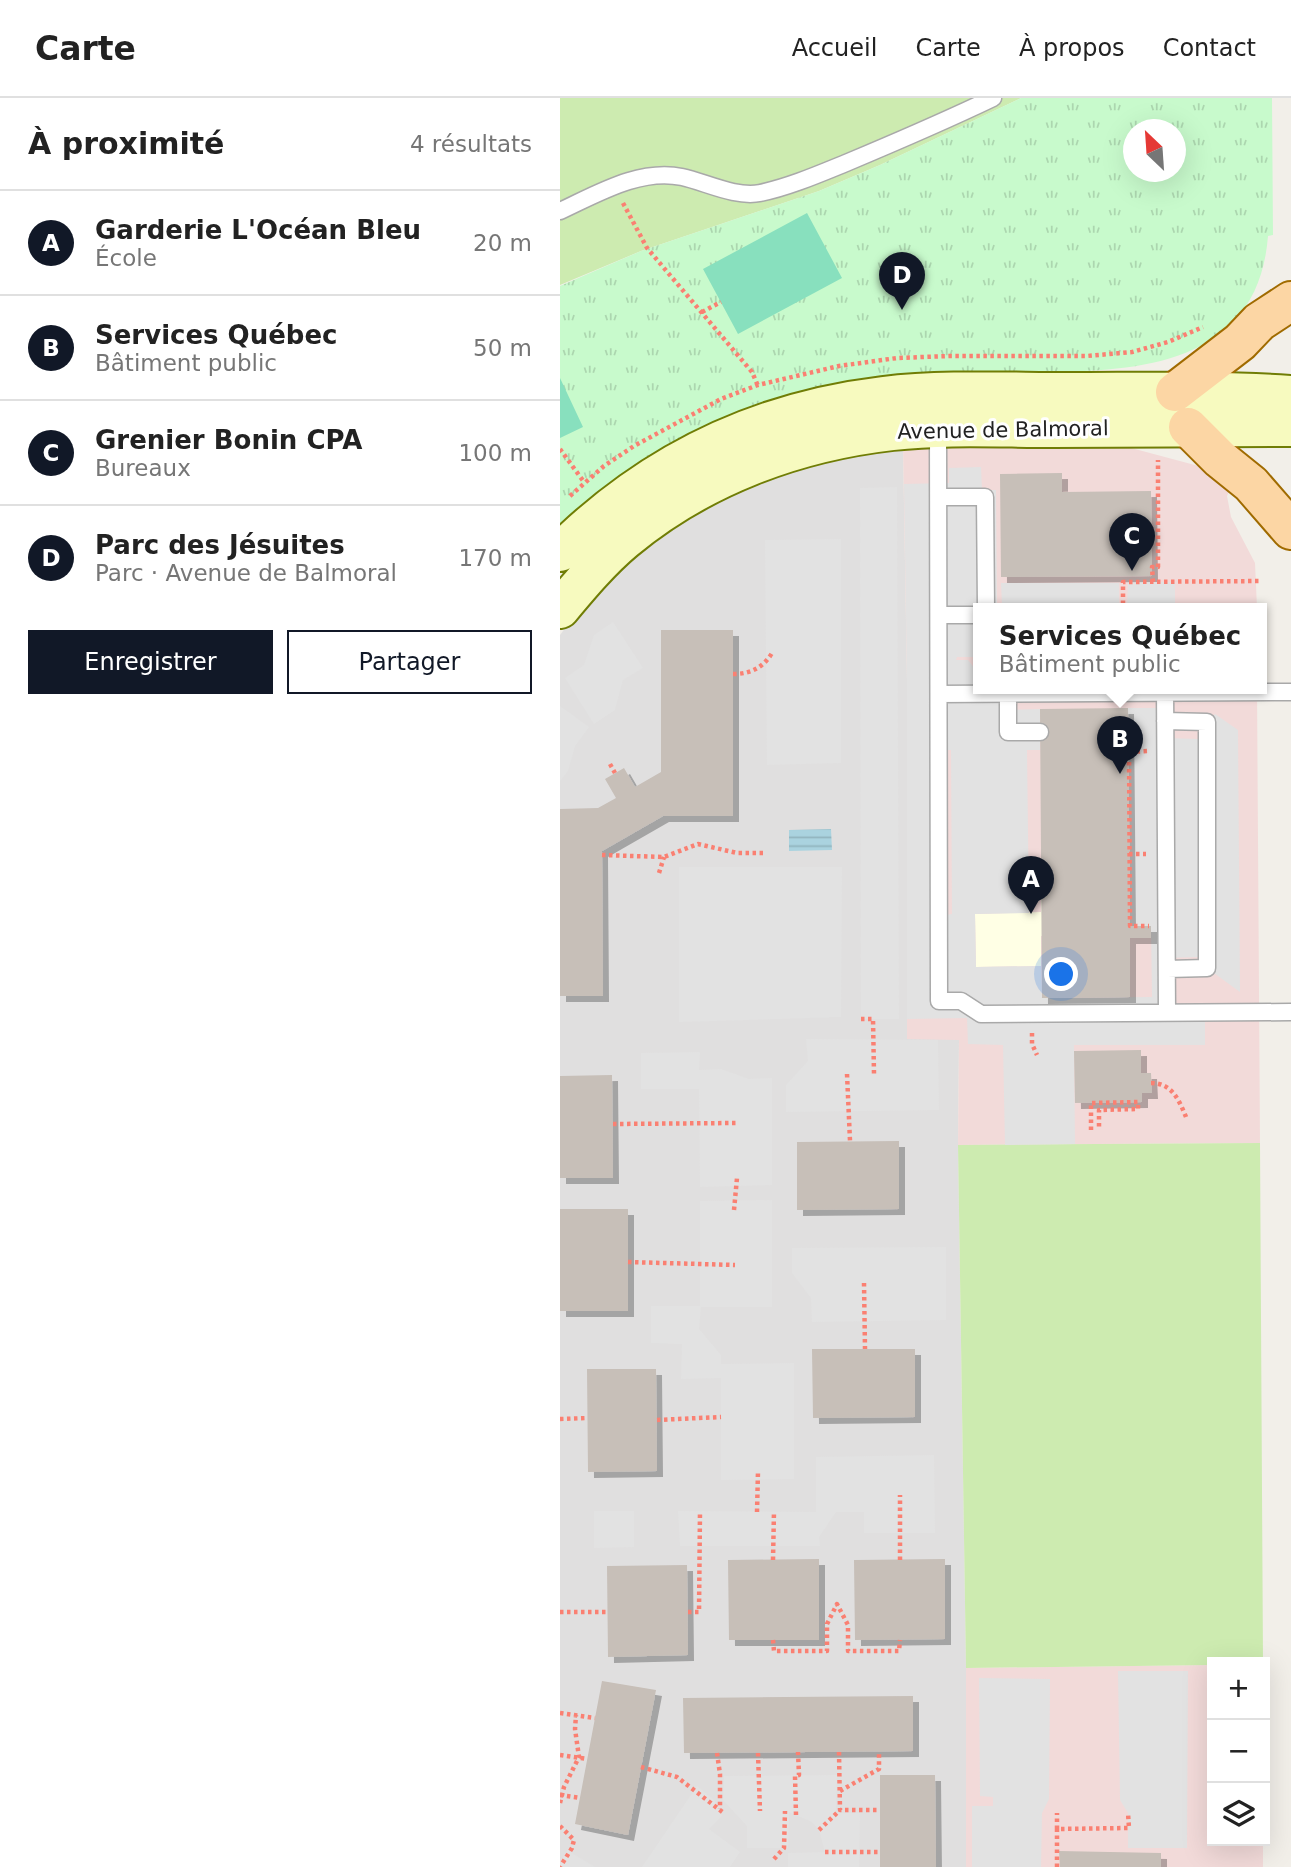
<!DOCTYPE html>
<html lang="fr">
<head>
<meta charset="utf-8">
<style>
  :root { --surface:#fff; --page:#f2f2f2; --text:#222; --muted:#767676; --line:#e0e0e0; --accent:#111827 }
  body { margin:0; font-family:"DejaVu Sans",sans-serif; background:var(--page); color:var(--text) }
  .controls { position:absolute; right:21px; bottom:21px; display:grid; overflow:hidden; border-radius:0px; box-shadow:0 7px 28px #0002 }
  .controls button { width:63px; height:63px; display:grid; place-items:center; padding:0; border:0; border-bottom:2px solid var(--line); background:var(--surface); color:var(--text); font:35px sans-serif }
  .compass { position:absolute; left:563px; top:21px; width:63px; height:63px; border-radius:50%; background:var(--surface); box-shadow:0 7px 28px #0002; rotate:335deg }
  .you { position:absolute; left:502px; top:877px; width:24px; height:24px; margin:-18px; border:5px solid #fff; border-radius:50%; background:#1a73e8; box-shadow:0 0 0 10px #1a73e833 }
  .badge { display:grid; place-items:center; width:46px; height:46px; border-radius:50%; background:var(--accent); color:#fff; font-size:23px; font-weight:700 }
  .pin { position:absolute; translate:-50% -58px; filter:drop-shadow(0 2px 4px #0008) }
  .pin::after { content:''; position:absolute; top:37px; width:24px; height:21px; background:inherit; clip-path:polygon(0 0,100% 0,50% 100%) }
  .popup { position:absolute; left:413px; top:505px; width:294px; height:91px; box-sizing:border-box; display:grid; place-content:center; border-radius:0px; background:var(--surface); filter:drop-shadow(0 2px 5px #0005); font-size:23px; white-space:nowrap; color:var(--muted) }
  .popup b { font-size:26px; color:var(--text) }
  .popup::after { content:''; position:absolute; left:50%; top:100%; margin-left:-14px; border:14px solid transparent; border-top-color:var(--surface) }
  .list { margin:0; padding:0; list-style:none }
  h2 { display:flex; justify-content:space-between; align-items:center; height:91px; margin:0; padding:0 28px; font-size:30px }
  h2 small { font-size:23px; font-weight:400; color:var(--muted) }
  .list li { display:grid; grid-template-columns:46px 1fr auto; gap:21px; align-items:center; box-sizing:border-box; height:105px; padding:0 28px; border-top:2px solid var(--line) }
  .list b { display:block; font-size:26px; white-space:nowrap }
  .list p { margin:0; font-size:23px; white-space:nowrap; color:var(--muted) }
  .list em { font-size:23px; font-style:normal; color:var(--muted) }
  .actions { display:flex; gap:14px; padding:21px 28px }
  .actions a { flex:1; padding:16px 0; border:2px solid var(--accent); border-radius:0px; text-align:center; font-size:24px; color:var(--accent) }
  .actions .main { background:var(--accent); color:#fff }
  .icon { flex:none; width:38px; height:38px; fill:none; stroke:currentColor; stroke-width:2; stroke-linecap:round; stroke-linejoin:round }
  .map { position:relative; flex:none; width:731px; height:1769px; overflow:hidden }
  header { display:flex; align-items:center; gap:42px; box-sizing:border-box; height:98px; padding:0 35px; background:var(--surface); border-bottom:2px solid var(--line) }
  header strong { font-size:33px }
  nav { display:flex; gap:38px; margin-inline-start:auto; font-size:24px }
  main { display:flex }
  aside { flex:1; background:var(--surface) }
  .map>svg:first-child { display:block }
</style>
</head>
<body>
<header>
<strong>Carte</strong>
<nav><a>Accueil</a><a>Carte</a><a>À propos</a><a>Contact</a></nav>
</header>
<main>
<aside>
<h2>À proximité<small>4 résultats</small></h2>
<ul class="list">
<li><span class="badge">A</span><div><b>Garderie L'Océan Bleu</b><p>École</p></div><em>20 m</em></li>
<li><span class="badge">B</span><div><b>Services Québec</b><p>Bâtiment public</p></div><em>50 m</em></li>
<li><span class="badge">C</span><div><b>Grenier Bonin CPA</b><p>Bureaux</p></div><em>100 m</em></li>
<li><span class="badge">D</span><div><b>Parc des Jésuites</b><p>Parc · Avenue de Balmoral</p></div><em>170 m</em></li>
</ul>
<div class="actions"><a class="main">Enregistrer</a><a>Partager</a></div>
</aside>
<div class="map">
<svg width="731" height="1769" viewBox="0 0 731 1769">
  <defs>
    <pattern id="park-tufts" width="24" height="20" patternUnits="userSpaceOnUse" patternTransform="scale(1.75)"><rect width="24" height="20" fill="#c8facc"/><path d="M3 7l-1-3M5 7V3M7 7l1-3M15 17l-1-3M17 17v-4M19 17l1-3" fill="none" stroke="#acd6af"/></pattern>
    <pattern id="water-rules" width="6" height="5" patternUnits="userSpaceOnUse" patternTransform="scale(1.75)"><rect width="6" height="5" fill="#aad3df"/><path d="M0 2.5h6" fill="none" stroke="#92b5bf"/></pattern>
    <filter id="shadow"><feDropShadow dx="6" dy="6" stdDeviation="0" flood-color="#0004"/></filter>
  </defs>
  <rect width="100%" height="100%" fill="#f2efe9"/>
  <path fill="#e0dfdf" d="M343 347 347 581 399 942 398 1047 406 1570V1769H0V537L24 505 65 463 158 400 244 366Z"/>
  <path fill="#f2dad9" d="M343 347H560L646 370 672 387 667 398 671 419 695 465 697 510H418V590H697L700 1045 398 1047 399 942 347 941V581Z
    M652 1567V1743H703V1769H406V1570Z"/>
  <path fill="#ffffe5" d="M569 763 505 837 481 838V868L416 869 415 816 481 814V766Z"/>
  <path fill="#cdebb0" d="M0 0H461L320 67 259 93 81 153 0 187Z
    M700 1045 703 1564H652V1567L406 1570 398 1047Z"/>
  <path fill="url(#park-tufts)" fill-rule="evenodd" d="M461 0H712L713 137 708 138C697 280 554 274 447 274 391 275 334 273 278 285 174 307 77 354 0 428V188L81 153 259 93 320 67ZM573 32H615V74H573Z"/>
  <path fill="#88e0be" d="M247 115 282 180 178 236 143 171Z
    M0 280 23 329 0 340Z"/>
  <path fill="#e2e2e2" fill-rule="evenodd" d="M421 369 422 392H436L437 508 442 507 441 485H559V505L567 506 568 484H615V510H418V559H397L396 562H408L418 575V590H431L448 612 480 611V652H467L469 815 415 816 416 869 481 868 482 900 592 899 591 828H570L568 610H605V640L638 641 639 859 607 860V914H645V947H514L515 1046 445 1047 443 947 408 946 407 920 347 921V581L344 386 389 385V370ZM379 652H391L392 816 380 818Z
    M337 389 339 921H301L300 390Z
    M281 441V665L207 667 205 442Z
    M53 524 83 570 63 582 55 612 34 626 5 580 24 567 34 537Z
    M0 608 29 629 15 648 8 673 0 683Z
    M655 616 678 632 680 894 647 870V624Z
    M119 769H282L281 919 119 924Z
    M246 941 378 942 379 1012 226 1014V987L248 963Z
    M140 954 139 972 161 971 189 981 212 980V1087L140 1089 139 991H81V955Z
    M212 1102V1209H141L139 1231 161 1257V1266L234 1265V1381L161 1382V1280L121 1281 122 1246 91 1245V1208H140V1103Z
    M386 1149V1222L252 1224 251 1200 232 1175V1150Z
    M374 1357 375 1435H304V1414H276L259 1439 260 1448H120L118 1413 256 1414V1359Z
    M34 1413H74V1449L34 1450Z
    M558 1573H628L627 1750H568V1715L560 1702Z
    M419 1580 490 1581 489 1701 482 1715 481 1769H412V1708H433V1699L420 1698Z
    M277 1677 276 1715H300L299 1769H228V1755L265 1754 259 1732 252 1724 229 1714 228 1750H187V1728L163 1702 164 1678Z
    M137 1688 154 1702 162 1718 149 1731 180 1754 170 1769H82Z
    M8 1751 10 1754 35 1769H0V1764Z"/>
  <path fill="url(#water-rules)" d="M271 731 272 752 229 753V732Z"/>
  <path fill="#c7bfb8" filter="url(#shadow)" d="M502 375V394L591 393 592 478 441 479 440 376Z
    M101 532H173V718H103L42 753 43 898H0V711L38 710 56 700 45 681 64 670 75 689 101 674Z
    M568 610 570 828H591V840H570V899L482 900 480 611Z
    M581 952V975H591L592 995H582V1004L515 1005 514 953Z
    M52 977 53 1080H0V978Z
    M339 1043V1111L237 1112V1044Z
    M0 1111H68V1213H0Z
    M252 1251H355V1319L253 1320Z
    M27 1271H96L97 1373 28 1374Z
    M259 1461V1542H169L168 1462Z
    M385 1461V1541L295 1542 294 1462Z
    M127 1467 128 1557 48 1559 47 1468Z
    M42 1583 96 1592 68 1737 15 1726Z
    M353 1598V1653L124 1655 123 1600Z
    M320 1677H375L376 1769H320Z
    M499 1753 601 1755V1769H500Z"/>
  <g fill="none" stroke-linecap="round" stroke-linejoin="round">
    <defs>
      <path id="lane" d="M0 113C37 96 80 70 122 79 145 84 176 100 200 95 229 89 259 76 286 65 336 44 385 23 433 0
        M378 327 379 903H401L421 916 731 914
        M379 399H425L426 510
        M379 517H418
        M605 590 607 914
        M448 595V634H480
        M379 596 731 594
        M605 623 647 624V870L607 871"/>
      <path id="secondary" d="M0 454C90 365 197 313 323 298 384 291 447 294 508 294 582 294 657 292 731 297
        M0 511C20 487 41 462 65 442 141 379 235 344 332 333 385 327 439 330 492 330 572 330 651 329 731 329"/>
      <path id="primary" d="M615 294 680 244 699 224 731 203
        M628 329 660 361 691 386 731 432"/>
    </defs>
    <use href="#lane" stroke="#a9a9a9" stroke-width="19"/>
    <use href="#secondary" stroke="#707d05" stroke-width="42"/>
    <use href="#primary" stroke="#a06b00" stroke-width="42"/>
    <path stroke="#fa8072" stroke-width="4.5" stroke-dasharray="3.5 3.5" stroke-linecap="butt" d="M63 105 87 150 192 274 198 288
      M142 214 161 204
      M0 351 24 384
      M10 398 44 368 74 348 161 301 198 287 279 268 337 260 390 258H527L572 254 608 244 643 229
      M593 484 592 469H598V362
      M563 506V484L702 483
      M173 576C190 576 203 570 212 555
      M587 653 569 654 570 828H589
      M50 666 55 675
      M569 756H586
      M42 757 104 759 138 746 177 755H203
      M99 775 104 759
      M301 921H313L314 976
      M472 935V946L477 957
      M287 976 290 1043
      M591 985C612 985 619 1002 626 1019
      M53 1026 176 1025
      M531 1032V1005L578 1004V1011L539 1012V1032
      M174 1112 177 1080
      M68 1164 175 1167
      M304 1185 305 1251
      M0 1321 28 1320
      M97 1322 161 1319
      M197 1414 198 1373
      M213 1462 214 1413
      M340 1462V1397
      M0 1514H47
      M128 1514H139L140 1413
      M213 1542 214 1553H267V1526L277 1506 288 1527V1553H339L340 1542
      M0 1615 35 1620
      M279 1654 280 1712H320
      M157 1655 160 1676V1711
      M198 1655 200 1713
      M0 1657 27 1661
      M81 1669 117 1679 165 1716
      M280 1693 319 1671V1654
      M0 1697 20 1700
      M0 1705 4 1689 19 1659 15 1631 16 1617
      M236 1717 235 1678 239 1677 238 1654
      M0 1728 14 1742 12 1750 0 1769
      M497 1731V1715
      M259 1732 280 1712
      M265 1754H320
      M214 1761 224 1750 225 1713
      M497 1769V1731L569 1730 568 1715"/>
    <use href="#lane" stroke="#fff" stroke-width="16"/>
    <use href="#secondary" stroke="#f7fabf" stroke-width="38"/>
    <use href="#primary" stroke="#fcd6a4" stroke-width="38"/>
  </g>
  <g text-anchor="middle" stroke-width="6" stroke-linejoin="round" paint-order="stroke">
    <g font-size="21" fill="#222" stroke="#fff">
      <text transform="translate(443 332) rotate(-1)" y="7">Avenue de Balmoral</text>
    </g>
  </g>
</svg>
<div class="controls">
<button>+</button>
<button>−</button>
<button><svg class="icon" aria-label="layers" viewBox="0 0 24 24"><path d="M12 4l9 5-9 5-9-5zM3 14l9 5 9-5"/></svg></button>
</div>
<svg class="compass" viewBox="-18 -18 36 36"><path d="M0-13l5 13h-10z" fill="#e53935"/><path d="M0 13l5-13h-10z" fill="#767676"/></svg>
<div class="you"></div>
<div class="pin badge" style="left:471px;top:816px">A</div>
<div class="pin badge" style="left:560px;top:676px">B</div>
<div class="popup"><b>Services Québec</b>Bâtiment public</div>
<div class="pin badge" style="left:572px;top:473px">C</div>
<div class="pin badge" style="left:342px;top:212px">D</div>
</div>
</main>
</body>
</html>
